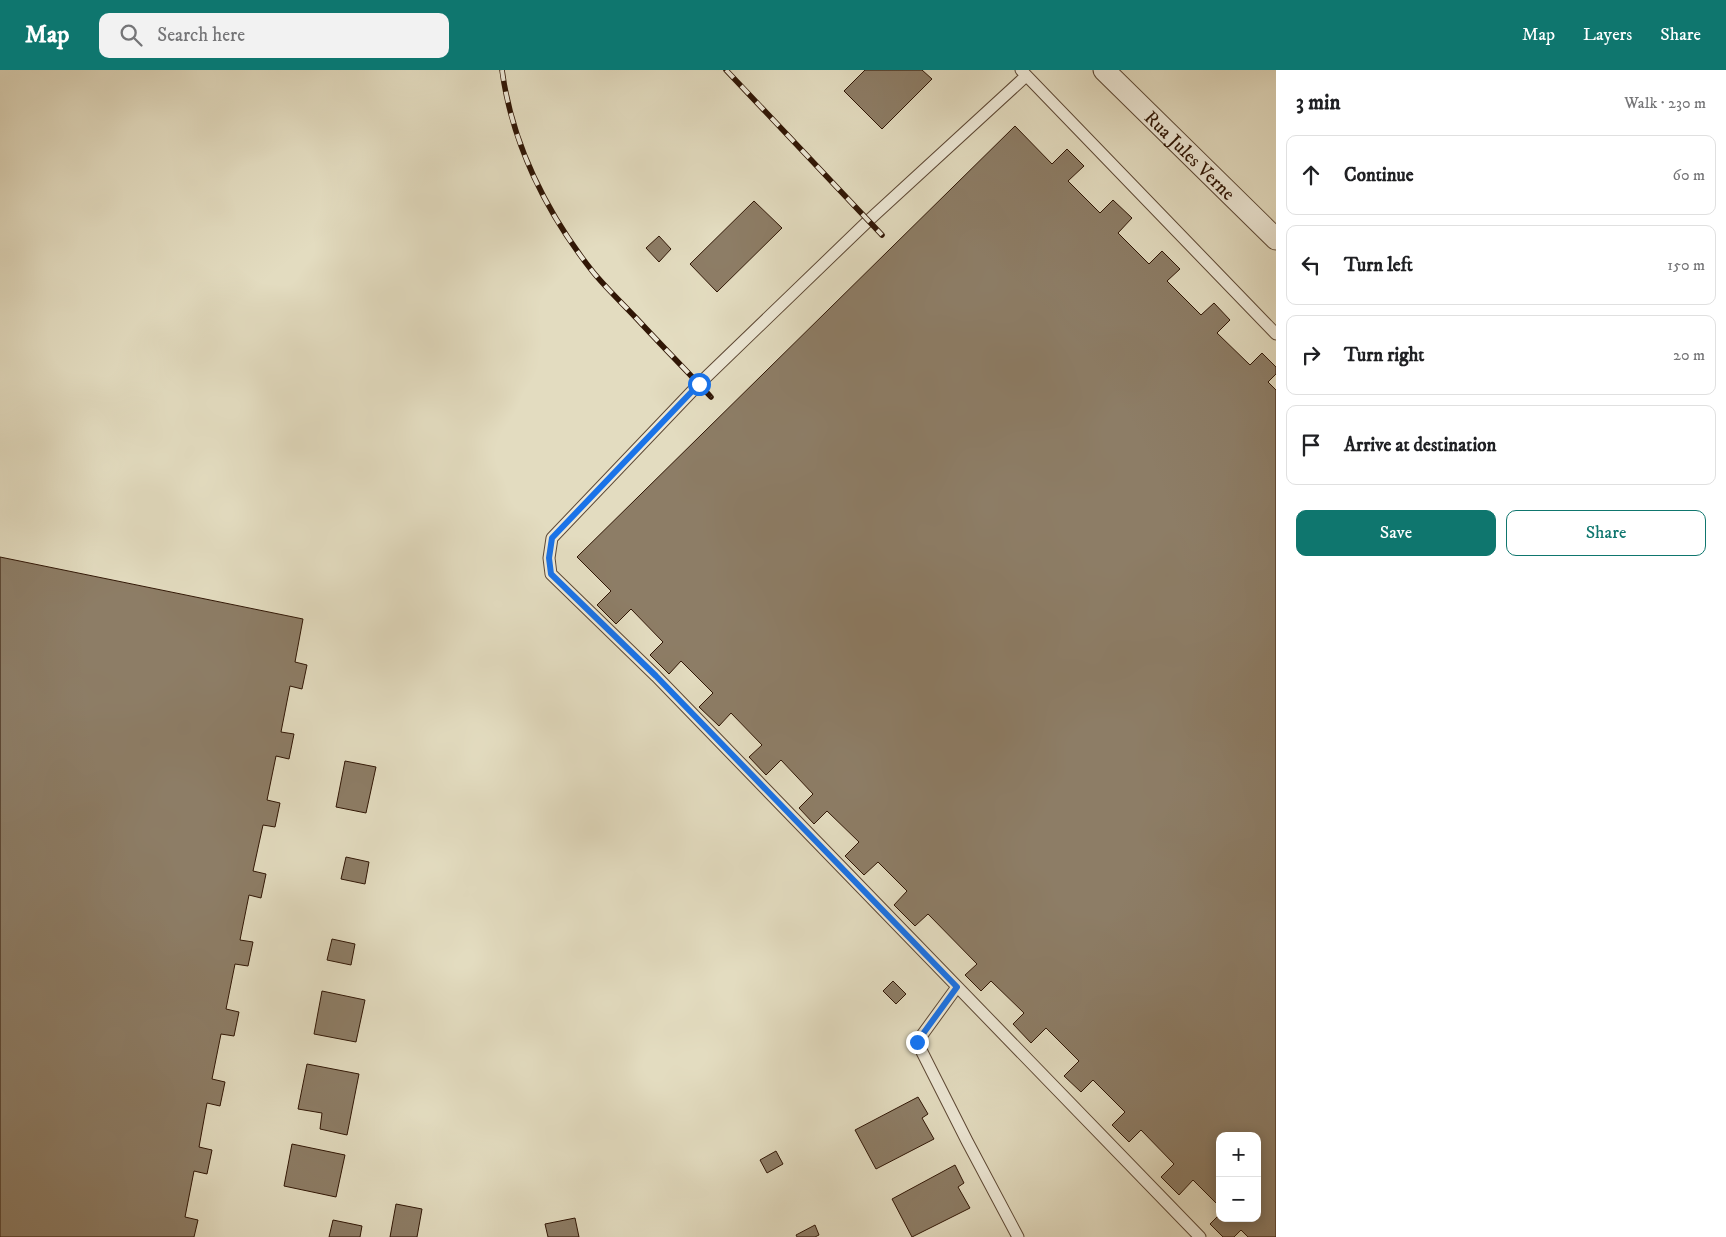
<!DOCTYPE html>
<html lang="en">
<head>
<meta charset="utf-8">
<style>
  :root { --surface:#fff; --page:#f2f2f2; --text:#202124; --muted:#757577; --line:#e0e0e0; --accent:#0f766e }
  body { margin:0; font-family:"IM FELL DW Pica",serif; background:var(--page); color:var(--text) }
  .controls { position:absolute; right:15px; bottom:15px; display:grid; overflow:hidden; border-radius:10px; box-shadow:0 2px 12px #0003 }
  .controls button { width:45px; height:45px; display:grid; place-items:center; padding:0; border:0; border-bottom:1px solid var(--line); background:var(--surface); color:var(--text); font:25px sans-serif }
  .stop { position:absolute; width:15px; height:15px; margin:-11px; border:4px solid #1a73e8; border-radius:50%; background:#fff }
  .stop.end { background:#1a73e8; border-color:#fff; box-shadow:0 1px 5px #0008 }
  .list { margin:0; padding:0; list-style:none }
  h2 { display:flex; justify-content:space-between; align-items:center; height:65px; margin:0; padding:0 20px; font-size:21px }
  h2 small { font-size:16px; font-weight:400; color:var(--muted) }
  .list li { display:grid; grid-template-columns:32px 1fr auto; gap:15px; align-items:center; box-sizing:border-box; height:80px; margin:0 10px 10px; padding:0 10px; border:1px solid var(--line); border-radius:10px }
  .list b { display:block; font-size:19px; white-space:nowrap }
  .list em { font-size:16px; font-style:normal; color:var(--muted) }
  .actions { display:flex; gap:10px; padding:15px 20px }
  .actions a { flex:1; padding:11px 0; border:1px solid var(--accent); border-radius:10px; text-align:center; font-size:18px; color:var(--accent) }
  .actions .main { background:var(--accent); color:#fff }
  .icon { flex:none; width:28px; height:28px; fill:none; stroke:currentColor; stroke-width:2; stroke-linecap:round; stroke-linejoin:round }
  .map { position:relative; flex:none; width:1276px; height:1167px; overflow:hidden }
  header { display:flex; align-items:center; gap:30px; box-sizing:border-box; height:70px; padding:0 25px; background:var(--accent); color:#fff }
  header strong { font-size:24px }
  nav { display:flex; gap:28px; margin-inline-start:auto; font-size:18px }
  .search { width:350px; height:45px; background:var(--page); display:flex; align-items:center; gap:12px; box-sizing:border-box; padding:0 18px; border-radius:10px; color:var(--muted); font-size:19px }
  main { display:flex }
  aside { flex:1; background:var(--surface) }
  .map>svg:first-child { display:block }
</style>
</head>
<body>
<header>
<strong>Map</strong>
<div class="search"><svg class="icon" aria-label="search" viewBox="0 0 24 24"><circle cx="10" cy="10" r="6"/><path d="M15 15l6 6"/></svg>Search here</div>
<nav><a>Map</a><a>Layers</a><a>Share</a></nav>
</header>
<main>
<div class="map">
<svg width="1276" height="1167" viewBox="0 0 1276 1167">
  <rect width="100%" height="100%" fill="#e3dcc0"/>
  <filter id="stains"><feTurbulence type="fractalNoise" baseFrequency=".004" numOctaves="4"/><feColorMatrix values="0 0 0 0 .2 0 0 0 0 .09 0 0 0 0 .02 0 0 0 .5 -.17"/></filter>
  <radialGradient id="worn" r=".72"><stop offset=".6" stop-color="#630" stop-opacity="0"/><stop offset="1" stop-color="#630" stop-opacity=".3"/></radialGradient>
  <path fill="#8d7d66" stroke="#301605" d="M865 0H922L932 9 882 59 844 21Z
    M1015 56 1052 94 1067 79 1084 96 1068 111 1100 143 1113 130 1132 148 1118 163 1149 194 1162 181 1180 199 1167 211 1201 245 1214 233 1230 250 1217 263 1250 295 1262 283 1276 297V304L1268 312 1276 320V1167H1248L1241 1160 1234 1167H1223L1210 1154 1220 1144V1148H1257V1066H1220V1137L1193 1110 1179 1125 1161 1107 1174 1094 1141 1060 1129 1072 1112 1055 1125 1042 1093 1010 1081 1022 1064 1006 1079 991 1046 958 1031 973 1013 954 1024 943 991 911 981 921 965 905 977 894 928 844 915 856 894 835 907 821 878 792 864 805 845 786 859 772 827 741 814 754 799 738 813 724 781 690 766 705 749 687 762 675 731 643 719 656 699 637 713 623 681 591 669 604 650 585 663 572 631 539 616 554 597 535 611 521 577 487Z
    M754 131 782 158 717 222 690 194Z
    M659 166 671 179 659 192 646 178Z
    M0 487 303 549 295 592 307 595 302 619 290 616 281 662 294 664 289 689 276 686 267 730 280 733 275 757 263 755 253 801 266 804 261 828 249 825 240 870 253 872 248 896 235 894 226 939 239 942 234 966 221 964 212 1009 225 1012 220 1036 207 1033 199 1077 212 1080 207 1104 194 1101 185 1147 198 1150 194 1167H0Z
    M345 691 376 697 366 743 336 737Z
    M346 787 369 792 365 814 341 809Z
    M332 869 355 874 351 895 327 890Z
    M893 911 906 924 896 934 883 921Z
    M322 921 365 930 356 972 314 964Z
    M307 994 359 1004 347 1065 320 1059 322 1043 298 1039Z
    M918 1027 928 1044 922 1048 934 1069 876 1099 855 1060Z
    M292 1074 345 1085 336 1127 284 1116Z
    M776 1081 783 1094 767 1103 760 1090Z
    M955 1095 964 1113 958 1117 970 1138 912 1167 892 1129Z
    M396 1134 422 1139 417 1167H390Z
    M575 1148 579 1167H548L545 1154Z
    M333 1150 362 1156 360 1167H329Z
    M815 1155 819 1165 815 1167H797L796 1165Z"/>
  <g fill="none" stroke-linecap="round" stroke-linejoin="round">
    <defs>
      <path id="lane" d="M1021 0 1276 264
        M1026 6 868 151 699 314 552 468 549 488 551 504 656 606 1200 1167
        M957 917 917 972 967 1071 1018 1167"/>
      <g id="street">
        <path id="s1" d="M1104 0 1276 169"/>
      </g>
    </defs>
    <use href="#lane" stroke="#5d4834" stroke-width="13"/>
    <use href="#street" stroke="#5d4834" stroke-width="23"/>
    <use href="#lane" stroke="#ede8d6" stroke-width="11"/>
    <use href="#street" stroke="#ede8d6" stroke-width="21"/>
    <defs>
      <path id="rail" d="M502 0C512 74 547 144 593 202 607 219 623 234 638 250 662 276 687 301 711 327
        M726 0 882 165"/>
    </defs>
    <use href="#rail" stroke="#301605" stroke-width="5.5"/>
    <use href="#rail" stroke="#ede8d6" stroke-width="4" stroke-dasharray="11" stroke-linecap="butt"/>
  </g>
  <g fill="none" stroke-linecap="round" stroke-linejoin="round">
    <path stroke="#1a73e8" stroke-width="6" d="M699 314 552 468 549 488 551 504 656 606 957 917 917 972"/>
  </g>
  <g text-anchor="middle" stroke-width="4.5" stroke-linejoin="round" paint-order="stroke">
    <g font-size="19" fill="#301605" stroke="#ede8d6">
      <text dy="7" stroke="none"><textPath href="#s1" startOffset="121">Rua Jules Verne</textPath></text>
    </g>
  </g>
  <rect width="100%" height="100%" filter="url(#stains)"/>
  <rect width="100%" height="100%" fill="url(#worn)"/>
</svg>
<div class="controls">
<button>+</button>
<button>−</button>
</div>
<div class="stop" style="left:699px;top:314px"></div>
<div class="stop end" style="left:917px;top:972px"></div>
</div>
<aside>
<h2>3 min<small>Walk · 230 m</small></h2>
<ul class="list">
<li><svg class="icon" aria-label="ahead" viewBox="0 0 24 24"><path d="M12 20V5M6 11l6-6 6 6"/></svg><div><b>Continue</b></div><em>60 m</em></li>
<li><svg class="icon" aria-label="left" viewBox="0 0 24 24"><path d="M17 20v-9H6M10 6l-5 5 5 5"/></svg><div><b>Turn left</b></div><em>150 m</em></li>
<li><svg class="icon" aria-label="right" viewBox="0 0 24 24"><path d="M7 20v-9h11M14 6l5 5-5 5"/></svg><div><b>Turn right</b></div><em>20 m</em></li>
<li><svg class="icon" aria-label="arrive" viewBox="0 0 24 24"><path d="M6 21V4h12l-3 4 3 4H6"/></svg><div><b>Arrive at destination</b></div></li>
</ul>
<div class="actions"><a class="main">Save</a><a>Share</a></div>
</aside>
</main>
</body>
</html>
